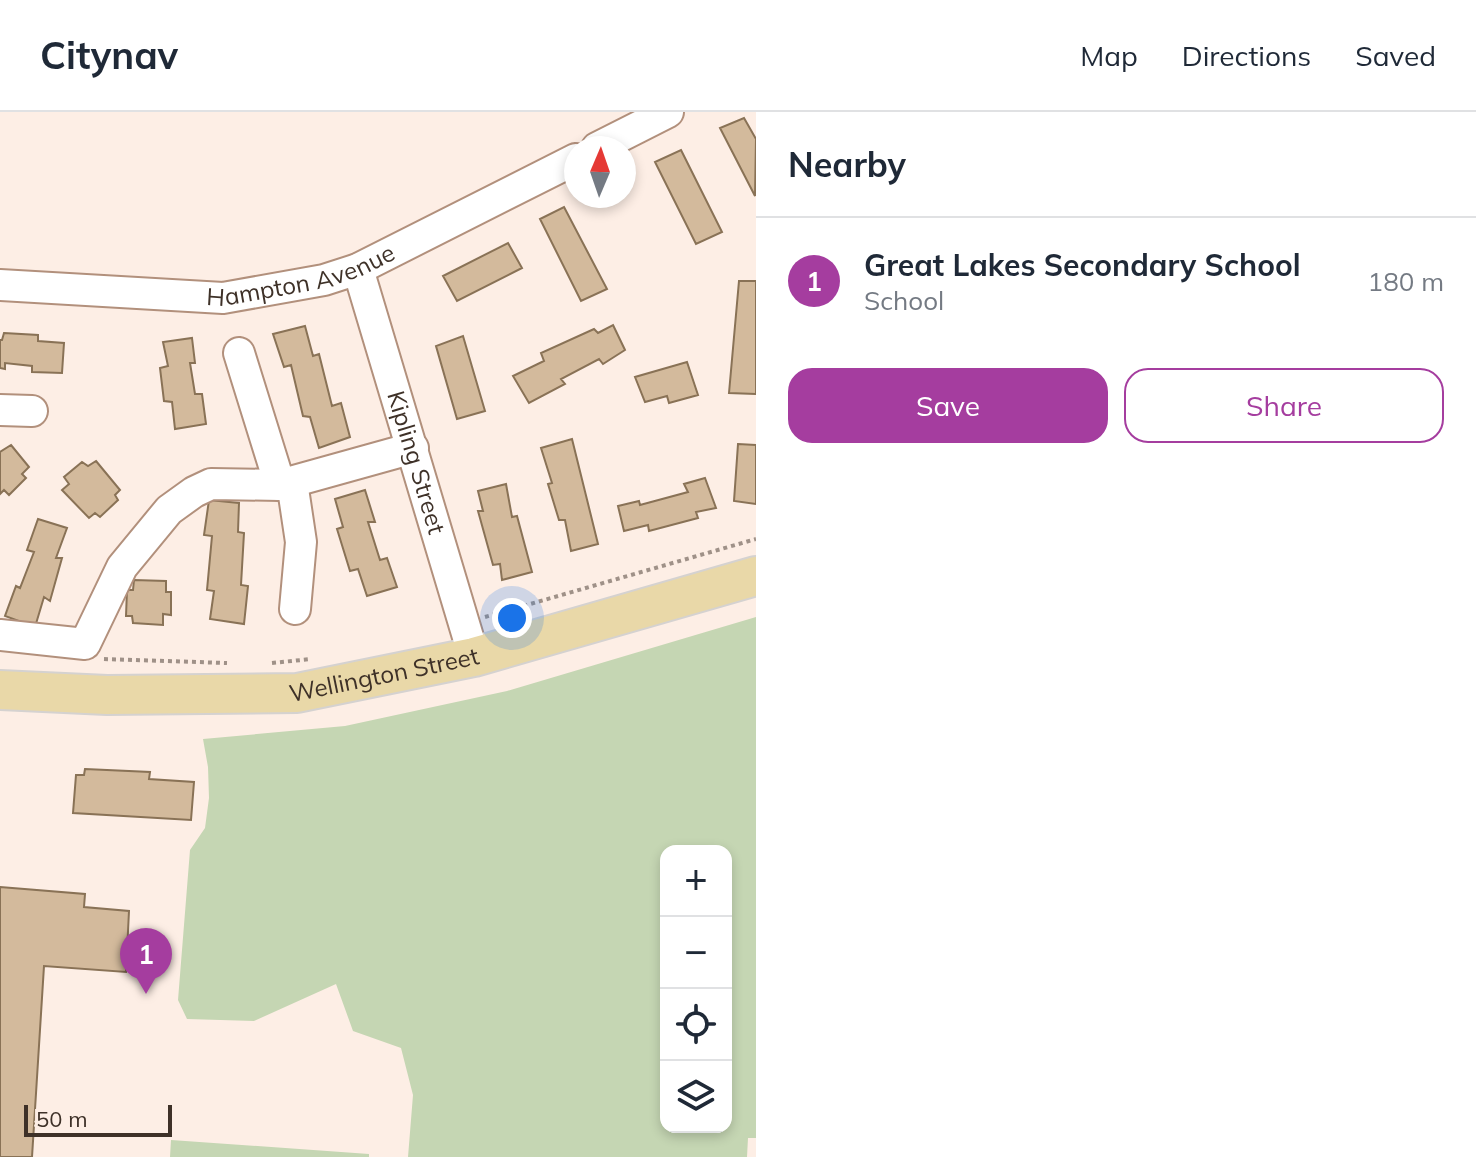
<!DOCTYPE html>
<html lang="en">
<head>
<meta charset="utf-8">
<style>
  :root { --surface:#fff; --page:#f2f2f3; --text:#1f2937; --muted:#747a83; --line:#e0e1e3; --accent:#a53d9f }
  body { margin:0; font-family:Mulish,sans-serif; background:var(--page); color:var(--text) }
  .controls { position:absolute; right:24px; bottom:24px; display:grid; overflow:hidden; border-radius:16px; box-shadow:0 4px 12px #0003 }
  .controls button { width:72px; height:72px; display:grid; place-items:center; padding:0; border:0; border-bottom:2px solid var(--line); background:var(--surface); color:var(--text); font:40px sans-serif }
  .compass { position:absolute; left:564px; top:24px; width:72px; height:72px; border-radius:50%; background:var(--surface); box-shadow:0 4px 12px #0003; rotate:2deg }
  .scale { position:absolute; left:24px; bottom:20px; width:148px; box-sizing:border-box; padding-left:8px; border:4px solid #3e3128; border-top:0; font-size:22px; line-height:28px; white-space:nowrap; color:#3e3128; -webkit-text-stroke:6px #fdeee5; paint-order:stroke }
  .you { position:absolute; left:512px; top:506px; width:28px; height:28px; margin:-20px; border:6px solid #fff; border-radius:50%; background:#1a73e8; box-shadow:0 0 0 12px #1a73e833 }
  .badge { display:grid; place-items:center; width:52px; height:52px; border-radius:50%; background:var(--accent); color:#fff; font-size:26px; font-weight:700 }
  .pin { position:absolute; translate:-50% -66px; filter:drop-shadow(0 2px 4px #0008) }
  .pin::after { content:''; position:absolute; top:42px; width:28px; height:24px; background:inherit; clip-path:polygon(0 0,100% 0,50% 100%) }
  .list { margin:0; padding:0; list-style:none }
  h2 { display:flex; justify-content:space-between; align-items:center; height:104px; margin:0; padding:0 32px; font-size:34px }
  h2 small { font-size:26px; font-weight:400; color:var(--muted) }
  .list li { display:grid; grid-template-columns:52px 1fr auto; gap:24px; align-items:center; box-sizing:border-box; height:128px; padding:0 32px; border-top:2px solid var(--line) }
  .list b { display:block; font-size:30px; white-space:nowrap }
  .list p { margin:0; font-size:26px; white-space:nowrap; color:var(--muted) }
  .list em { font-size:26px; font-style:normal; color:var(--muted) }
  .actions { display:flex; gap:16px; padding:24px 32px }
  .actions a { flex:1; padding:18px 0; border:2px solid var(--accent); border-radius:24px; text-align:center; font-size:28px; color:var(--accent) }
  .actions .main { background:var(--accent); color:#fff }
  .icon { flex:none; width:44px; height:44px; fill:none; stroke:currentColor; stroke-width:2; stroke-linecap:round; stroke-linejoin:round }
  .map { position:relative; flex:none; width:756px; height:1045px; overflow:hidden }
  header { display:flex; align-items:center; gap:48px; box-sizing:border-box; height:112px; padding:0 40px; background:var(--surface); border-bottom:2px solid var(--line) }
  header strong { font-size:38px }
  nav { display:flex; gap:44px; margin-inline-start:auto; font-size:28px }
  main { display:flex }
  aside { flex:1; background:var(--surface) }
  .map>svg:first-child { display:block }
</style>
</head>
<body>
<header>
<strong>Citynav</strong>
<nav><a>Map</a><a>Directions</a><a>Saved</a></nav>
</header>
<main>
<div class="map">
<svg width="756" height="1045" viewBox="0 0 756 1045">
  <rect width="100%" height="100%" fill="#fdeee5"/>
  <path fill="#c5d6b3" fill-rule="evenodd" d="M756 505V1026H748L747 1045H408L413 983 401 936 353 919 336 872 254 909 187 907 178 888 190 738 205 716 209 686 208 655 203 627 345 614 507 579ZM666 739H726V1015H666Z
    M171 1028 369 1042V1045H170Z"/>
  <path fill="#d3ba9c" stroke="#897256" stroke-width="2" d="M744 6 756 27 755 84 720 16Z
    M681 38 722 120 696 132 655 50Z
    M564 95 607 177 581 189 540 107Z
    M508 131 522 156 457 189 443 164Z
    M739 169H756V282L729 281Z
    M613 213 625 238 603 252 599 247 561 267 565 272 529 291 513 264 544 249 541 241 594 217 598 221Z
    M305 214 313 244 319 242 332 294 341 291 350 325 319 336 310 305 303 304 291 253 284 255 273 222Z
    M4 221 38 223V229L64 231 62 261 32 260V254L5 251V257L0 256V228H2Z
    M463 224 485 299 457 307 436 234Z
    M192 226 195 251H190L195 282H202L206 312 175 317 172 290 164 289 160 256 168 254 163 230Z
    M687 250 698 283 669 291 667 284 645 290 635 265Z
    M572 327 598 432 571 439 565 408H559L548 372 552 371 541 336Z
    M738 332 756 333V392L734 389Z
    M11 333 29 355 22 362 26 366 9 383 4 378 0 382V340Z
    M96 349 120 378 115 383 118 388 100 405 95 401 89 406 62 378 69 372 64 365 82 350 88 354Z
    M705 366 716 396 696 400 698 406 649 419 648 413 624 419 618 394 639 389 640 393 688 380 684 372Z
    M506 372 512 405 517 404 532 460 502 468 500 452 493 453 478 399H483L478 379Z
    M365 378 375 410H368L380 448 387 446 397 475 367 484 358 457 350 459 337 417 343 415 335 387Z
    M209 388 239 391 238 420 244 421 241 473 248 474 244 512 210 507 214 479 207 478 212 424 204 423Z
    M38 407 67 416 56 446H62L50 489 44 485 35 515 5 504 16 474 20 476 34 440 27 438Z
    M134 468 166 469V480H171V503L163 502V513L133 511 132 504H126L127 478H133Z
    M85 657 150 660 149 667 194 670 191 708 73 701 76 663H84Z
    M0 775 85 782 84 795 129 799 126 860 44 854 32 1045H0Z"/>
  <g fill="none" stroke-linecap="round" stroke-linejoin="round">
    <defs>
      <g id="minor">
        <path d="M597 36 668 0"/>
        <path id="s1" d="M358 157 474 545"/>
        <path id="s2" d="M0 173 223 186 324 168 358 157 576 47"/>
        <path d="M239 241 280 373"/>
        <path d="M0 298 32 299"/>
        <path d="M292 370 301 430 295 497"/>
        <path d="M0 523 85 532 122 455 169 398 194 380 211 372 280 373 413 336"/>
      </g>
      <g id="major">
        <path id="s3" d="M0 578 107 583 297 581 474 545 756 464"/>
      </g>
    </defs>
    <use href="#minor" stroke="#b2907c" stroke-width="34"/>
    <use href="#major" stroke="#d5d2d0" stroke-width="42"/>
    <path stroke="#9f9188" stroke-width="4" stroke-dasharray="4 4" stroke-linecap="butt" d="M485 505 756 427
      M104 547 227 551
      M272 551 311 547"/>
    <use href="#minor" stroke="#fff" stroke-width="30"/>
    <use href="#major" stroke="#e9d8a8" stroke-width="38"/>
  </g>
  <g text-anchor="middle" stroke-width="6" stroke-linejoin="round" paint-order="stroke">
    <g font-size="24" fill="#3e3128" stroke="#fdeee5">
      <text dy="8" stroke="none"><textPath href="#s2" startOffset="304">Hampton Avenue</textPath></text>
      <text dy="8" stroke="none"><textPath href="#s1" startOffset="202">Kipling Street</textPath></text>
      <text dy="8" stroke="none"><textPath href="#s3" startOffset="386">Wellington Street</textPath></text>
    </g>
  </g>
</svg>
<div class="controls">
<button>+</button>
<button>−</button>
<button><svg class="icon" aria-label="locate" viewBox="0 0 24 24"><circle cx="12" cy="12" r="6"/><path d="M12 2v4M12 18v4M2 12h4M18 12h4"/></svg></button>
<button><svg class="icon" aria-label="layers" viewBox="0 0 24 24"><path d="M12 4l9 5-9 5-9-5zM3 14l9 5 9-5"/></svg></button>
</div>
<svg class="compass" viewBox="-18 -18 36 36"><path d="M0-13l5 13h-10z" fill="#e53935"/><path d="M0 13l5-13h-10z" fill="#747a83"/></svg>
<div class="scale">50 m</div>
<div class="you"></div>
<div class="pin badge" style="left:146px;top:882px">1</div>
</div>
<aside>
<h2>Nearby<small></small></h2>
<ul class="list">
<li><span class="badge">1</span><div><b>Great Lakes Secondary School</b><p>School</p></div><em>180 m</em></li>
</ul>
<div class="actions"><a class="main">Save</a><a>Share</a></div>
</aside>
</main>
</body>
</html>
